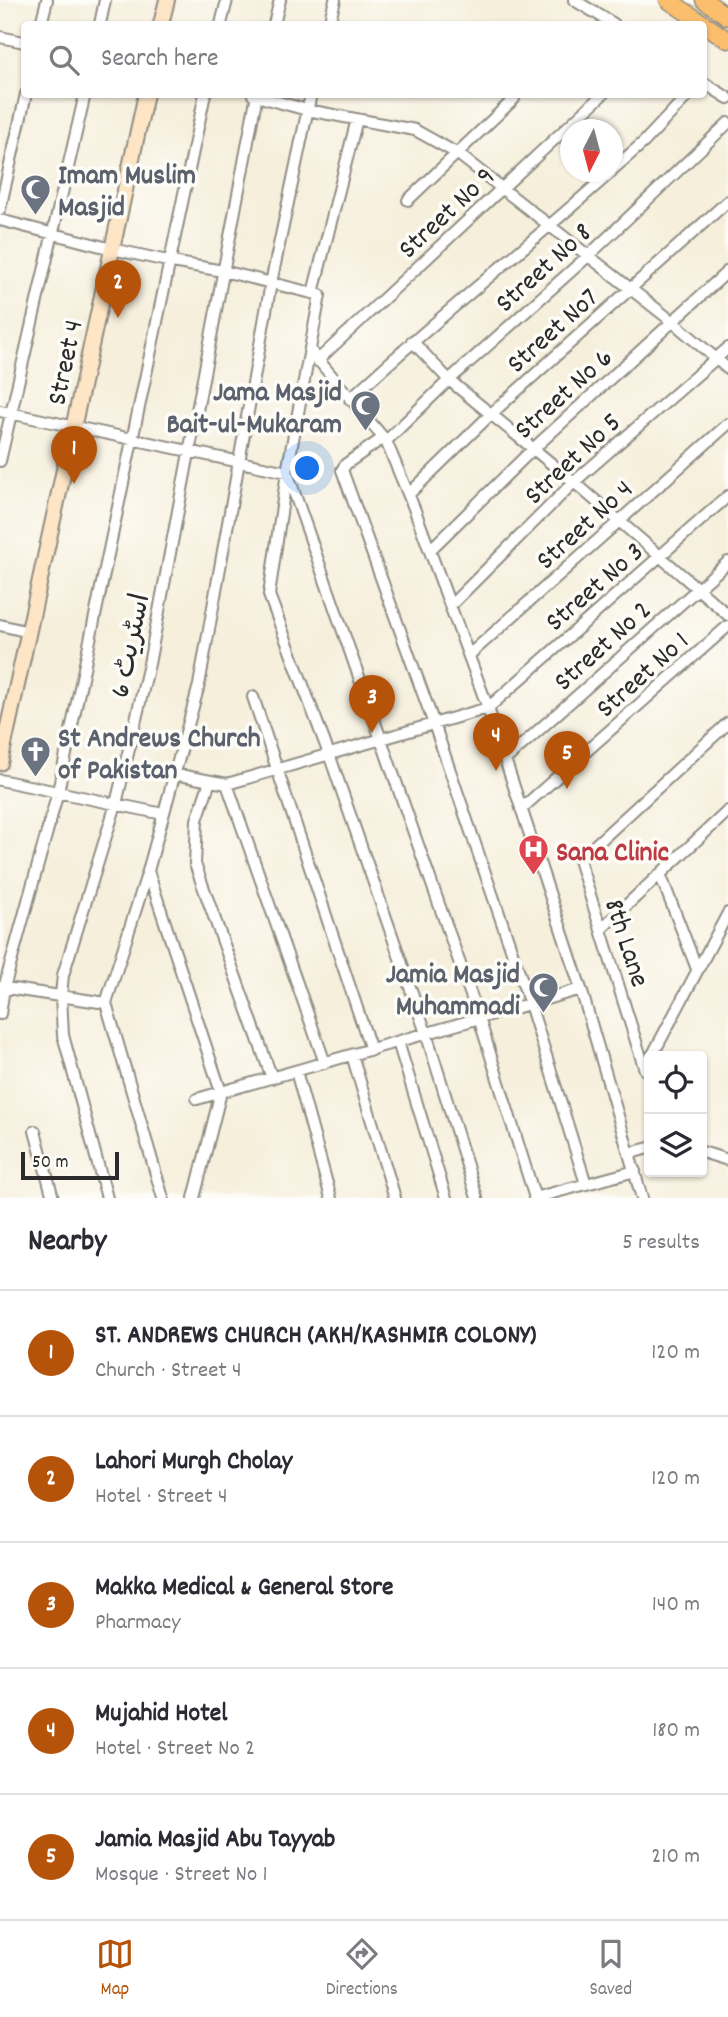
<!DOCTYPE html>
<html lang="en">
<head>
<meta charset="utf-8">
<style>
  :root { --surface:#fff; --page:#f2f2f3; --text:#2b2b33; --muted:#7c7c81; --line:#e1e1e2; --accent:#b45309 }
  body { margin:0; font-family:Dekko,"Playpen Sans Arabic",sans-serif; background:var(--page); color:var(--text) }
  .controls { position:absolute; right:21px; bottom:21px; display:grid; overflow:hidden; border-radius:7px; box-shadow:0 2px 5px #0004 }
  .controls button { width:63px; height:63px; display:grid; place-items:center; padding:0; border:0; border-bottom:2px solid var(--line); background:var(--surface); color:var(--text); font:35px sans-serif }
  .compass { position:absolute; left:560px; top:119px; width:63px; height:63px; border-radius:50%; background:var(--surface); box-shadow:0 2px 5px #0004; rotate:186deg }
  .scale { position:absolute; left:21px; bottom:18px; width:98px; box-sizing:border-box; padding-left:7px; border:4px solid #2b2b2b; border-top:0; font-size:19px; line-height:24px; white-space:nowrap; color:#2b2b2b; -webkit-text-stroke:5px #fdfcf7; paint-order:stroke }
  .you { position:absolute; left:308px; top:469px; width:24px; height:24px; margin:-18px; border:5px solid #fff; border-radius:50%; background:#1a73e8; box-shadow:0 0 0 10px #1a73e833 }
  .badge { display:grid; place-items:center; width:46px; height:46px; border-radius:50%; background:var(--accent); color:#fff; font-size:23px; font-weight:700 }
  .pin { position:absolute; translate:-50% -58px; filter:drop-shadow(0 2px 4px #0008) }
  .pin::after { content:''; position:absolute; top:37px; width:24px; height:21px; background:inherit; clip-path:polygon(0 0,100% 0,50% 100%) }
  .list { margin:0; padding:0; list-style:none }
  h2 { display:flex; justify-content:space-between; align-items:center; height:91px; margin:0; padding:0 28px; font-size:30px }
  h2 small { font-size:23px; font-weight:400; color:var(--muted) }
  .list li { display:grid; grid-template-columns:46px 1fr auto; gap:21px; align-items:center; box-sizing:border-box; height:126px; padding:0 28px; border-top:2px solid var(--line) }
  .list b { display:block; font-size:26px; white-space:nowrap }
  .list p { margin:0; font-size:23px; white-space:nowrap; color:var(--muted) }
  .list em { font-size:23px; font-style:normal; color:var(--muted) }
  .icon { flex:none; width:38px; height:38px; fill:none; stroke:currentColor; stroke-width:2; stroke-linecap:round; stroke-linejoin:round }
  .map { position:relative; flex:none; width:728px; height:1198px; overflow:hidden }
  .search { position:absolute; background:var(--surface); box-shadow:0 2px 5px #0004; left:21px; right:21px; top:21px; height:77px; display:flex; align-items:center; gap:18px; box-sizing:border-box; padding:0 24px; border-radius:7px; color:var(--muted); font-size:26px }
  .sheet { height:721px; background:var(--surface) }
  nav { display:flex; justify-content:space-around; align-items:center; box-sizing:border-box; height:98px; border-top:2px solid var(--line); background:var(--surface); font-size:19px; color:var(--muted) }
  nav a { display:grid; justify-items:center; gap:4px }
  nav .on { color:var(--accent) }
  .map>svg:first-child { display:block }
</style>
</head>
<body>
<div class="map">
<svg width="728" height="1198" viewBox="0 0 728 1198">
  <rect width="100%" height="100%" fill="#fdfcf7"/>
  <filter id="ink" filterUnits="userSpaceOnUse"><feTurbulence type="fractalNoise" baseFrequency=".0143" numOctaves="2"/><feDisplacementMap in="SourceGraphic" scale="14" xChannelSelector="R" yChannelSelector="G"/><feConvolveMatrix kernelMatrix="1 2 1 2 8 2 1 2 1" color-interpolation-filters="sRGB"/></filter>
  <filter id="wash" filterUnits="userSpaceOnUse"><feTurbulence type="fractalNoise" baseFrequency=".00686" numOctaves="4" result="noise"/><feDisplacementMap in="SourceGraphic" scale="28" xChannelSelector="R" yChannelSelector="G"/><feGaussianBlur stdDeviation="1.57" result="paint"/><feColorMatrix in="noise" values="0 0 0 0 0 0 0 0 0 0 0 0 0 0 0 0 0 1.4 0 .05"/><feComposite in="paint" operator="in"/></filter>
  <g filter="url(#wash)">
    <rect width="100%" height="100%" fill="#f6efdc"/>
  </g>
  <g filter="url(#ink)">
    <g fill="none" stroke-linecap="round" stroke-linejoin="round">
      <defs>
        <path id="street" d="M574 0 614 24
          M41 24 47 0
          M100 24 105 0
          M221 24 227 0
          M274 24 280 0
          M329 24 335 0
          M0 37 24 42
          M704 83 728 98
          M253 95 307 110 415 130 458 154 673 322 728 369
          M612 170 644 142 689 94
          M408 200 514 99
          M0 209 26 94
          M0 220 112 249 172 262 223 271 320 295 287 472 269 595 329 754 426 1033 477 1198
          M313 293 357 119
          M412 341 449 380 574 482 728 615
          M310 350 386 441 414 508 488 708 581 989 642 1198
          M317 361 603 94
          M350 399C434 320 525 249 611 172
          M0 411 287 472 479 1018 535 1198
          M383 438 346 464 342 470 434 724 530 1004 586 1184
          M386 441 449 380 588 256 728 123
          M0 461 85 94
          M409 494 490 415 728 201
          M430 550 533 449 728 271
          M450 606 574 482 728 348
          M0 625 29 632
          M469 655 728 424
          M253 697 371 1050
          M505 760 728 562
          M174 774 227 784 488 708 728 496
          M0 780 163 814
          M210 781 197 820 195 864 272 1078
          M227 784 325 1063
          M521 809 728 626
          M148 871 221 1092 194 1198
          M660 874 697 969
          M601 929 728 811
          M0 987 106 1003
          M0 1014 4 988 58 792 205 94
          M398 1042 446 1198
          M352 1055 395 1198
          M652 1056 728 913
          M645 1070 579 860 728 723
          M296 1071 331 1198
          M197 1099 581 989
          M35 1131 53 1198
          M702 1152 728 1160
          M630 1153 649 1148
          M107 1198 63 1035 61 996 63 975 116 804 149 664 257 94
          M163 1198 106 1003 148 871 199 685 271 283 311 94
          M534 1198 635 1171"/>
        <path id="secondary" d="M161 24 167 0
          M0 763 146 94"/>
        <path id="primary" d="M668 0 728 40
          M704 0 728 17"/>
      </defs>
      <use href="#street" stroke="#908d84" stroke-width="14"/>
      <use href="#secondary" stroke="#908d84" stroke-width="18"/>
      <use href="#primary" stroke="#908d84" stroke-width="19"/>
      <use href="#street" stroke="#fff" stroke-width="10"/>
      <use href="#secondary" stroke="#fde5c5" stroke-width="14"/>
      <use href="#primary" stroke="#fabe6d" stroke-width="16"/>
    </g>
  </g>
  <defs>
    <symbol id="mosque-pin" viewBox="-11 -11 22 30"><path d="M0 17L-7.5 6A9.5 9.5 0 1 1 7.5 6Z" fill="#6b7280" stroke="#fdfcf7"/><path d="M3.5-4.9A6 6 0 1 0 3.5 4.9A5 5 0 1 1 3.5-4.9Z" fill="#fff"/></symbol>
    <symbol id="church-pin" viewBox="-11 -11 22 30"><path d="M0 17L-7.5 6A9.5 9.5 0 1 1 7.5 6Z" fill="#6b7280" stroke="#fdfcf7"/><path d="M-1.2-6h2.4v3.5h3.3v2.4h-3.3V6h-2.4V-.1h-3.3v-2.4h3.3Z" fill="#fff"/></symbol>
    <symbol id="hospital-pin" viewBox="-11 -11 22 30"><path d="M0 17L-7.5 6A9.5 9.5 0 1 1 7.5 6Z" fill="#e0444e" stroke="#fdfcf7"/><path d="M-5-5h3v3.5h4V-5h3V5h-3V1.5h-4V5h-3Z" fill="#fff"/></symbol>
  </defs>
  <g fill-rule="evenodd">
    <use href="#mosque-pin" x="18" y="172" width="35" height="47"/>
    <use href="#mosque-pin" x="348" y="388" width="35" height="47"/>
    <use href="#church-pin" x="18" y="734" width="35" height="47"/>
    <use href="#hospital-pin" x="516" y="832" width="35" height="47"/>
    <use href="#mosque-pin" x="526" y="970" width="35" height="47"/>
  </g>
  <g text-anchor="middle" stroke-width="7" stroke-linejoin="round" paint-order="stroke">
    <g font-size="28" font-weight="bold" fill="#5b616d" stroke="#fdfcf7" text-anchor="start">
      <text x="58" y="183">Imam Muslim<tspan x="58" dy="32">Masjid</tspan></text>
      <text x="342" y="400" text-anchor="end">Jama Masjid<tspan x="342" dy="32">Bait-ul-Mukaram</tspan></text>
      <text x="58" y="746">St Andrews Church<tspan x="58" dy="32">of Pakistan</tspan></text>
      <text x="520" y="982" text-anchor="end">Jamia Masjid<tspan x="520" dy="32">Muhammadi</tspan></text>
    </g>
    <g font-size="28" fill="#2b2b2b" stroke="#fdfcf7">
      <text transform="translate(445 211) rotate(-43)" y="10">Street No 9</text>
      <text transform="translate(542 266) rotate(-42)" y="10">Street No 8</text>
      <text transform="translate(551 329) rotate(-42)" y="10">Street No7</text>
      <text transform="translate(63 362) rotate(-78)" y="10">Street 4</text>
      <text transform="translate(562 392) rotate(-42)" y="10">Street No 6</text>
      <text transform="translate(571 457) rotate(-43)" y="10">Street No 5</text>
      <text transform="translate(583 523) rotate(-42)" y="10">Street No 4</text>
      <text transform="translate(593 585) rotate(-41)" y="10">Street No 3</text>
      <text transform="translate(601 644) rotate(-42)" y="10">Street No 2</text>
      <text transform="translate(128 645) rotate(-78)" y="10">اسٹریٹ 6</text>
      <text transform="translate(641 673) rotate(-42)" y="10">Street No 1</text>
      <text transform="translate(629 942) rotate(72)" y="10">8th Lane</text>
    </g>
    <g font-size="28" font-weight="bold" fill="#be3a42" stroke="#fdfcf7" text-anchor="start">
      <text x="556" y="860">Sana Clinic</text>
    </g>
  </g>
</svg>
<div class="controls">
<button><svg class="icon" aria-label="locate" viewBox="0 0 24 24"><circle cx="12" cy="12" r="6"/><path d="M12 2v4M12 18v4M2 12h4M18 12h4"/></svg></button>
<button><svg class="icon" aria-label="layers" viewBox="0 0 24 24"><path d="M12 4l9 5-9 5-9-5zM3 14l9 5 9-5"/></svg></button>
</div>
<svg class="compass" viewBox="-18 -18 36 36"><path d="M0-13l5 13h-10z" fill="#e53935"/><path d="M0 13l5-13h-10z" fill="#7c7c81"/></svg>
<div class="scale">50 m</div>
<div class="you"></div>
<div class="pin badge" style="left:74px;top:484px">1</div>
<div class="pin badge" style="left:118px;top:318px">2</div>
<div class="pin badge" style="left:372px;top:733px">3</div>
<div class="pin badge" style="left:496px;top:771px">4</div>
<div class="pin badge" style="left:567px;top:789px">5</div>
<div class="search"><svg class="icon" aria-label="search" viewBox="0 0 24 24"><circle cx="10" cy="10" r="6"/><path d="M15 15l6 6"/></svg>Search here</div>
</div>
<section class="sheet">
<h2>Nearby<small>5 results</small></h2>
<ul class="list">
<li><span class="badge">1</span><div><b>ST. ANDREWS CHURCH (AKH/KASHMIR COLONY)</b><p>Church · Street 4</p></div><em>120 m</em></li>
<li><span class="badge">2</span><div><b>Lahori Murgh Cholay</b><p>Hotel · Street 4</p></div><em>120 m</em></li>
<li><span class="badge">3</span><div><b>Makka Medical &amp; General Store</b><p>Pharmacy</p></div><em>140 m</em></li>
<li><span class="badge">4</span><div><b>Mujahid Hotel</b><p>Hotel · Street No 2</p></div><em>180 m</em></li>
<li><span class="badge">5</span><div><b>Jamia Masjid Abu Tayyab</b><p>Mosque · Street No 1</p></div><em>210 m</em></li>
</ul>
</section>
<nav>
<a class="on"><svg class="icon" aria-label="map" viewBox="0 0 24 24"><path d="M3 6l6-2 6 2 6-2v14l-6 2-6-2-6 2zM9 4v14M15 6v14"/></svg>Map</a>
<a><svg class="icon" aria-label="directions" viewBox="0 0 24 24"><path d="M12 3l9 9-9 9-9-9zM9 14v-3h6M13 9l2 2-2 2"/></svg>Directions</a>
<a><svg class="icon" aria-label="saved" viewBox="0 0 24 24"><path d="M7 4h10v16l-5-4-5 4z"/></svg>Saved</a>
</nav>
</body>
</html>
